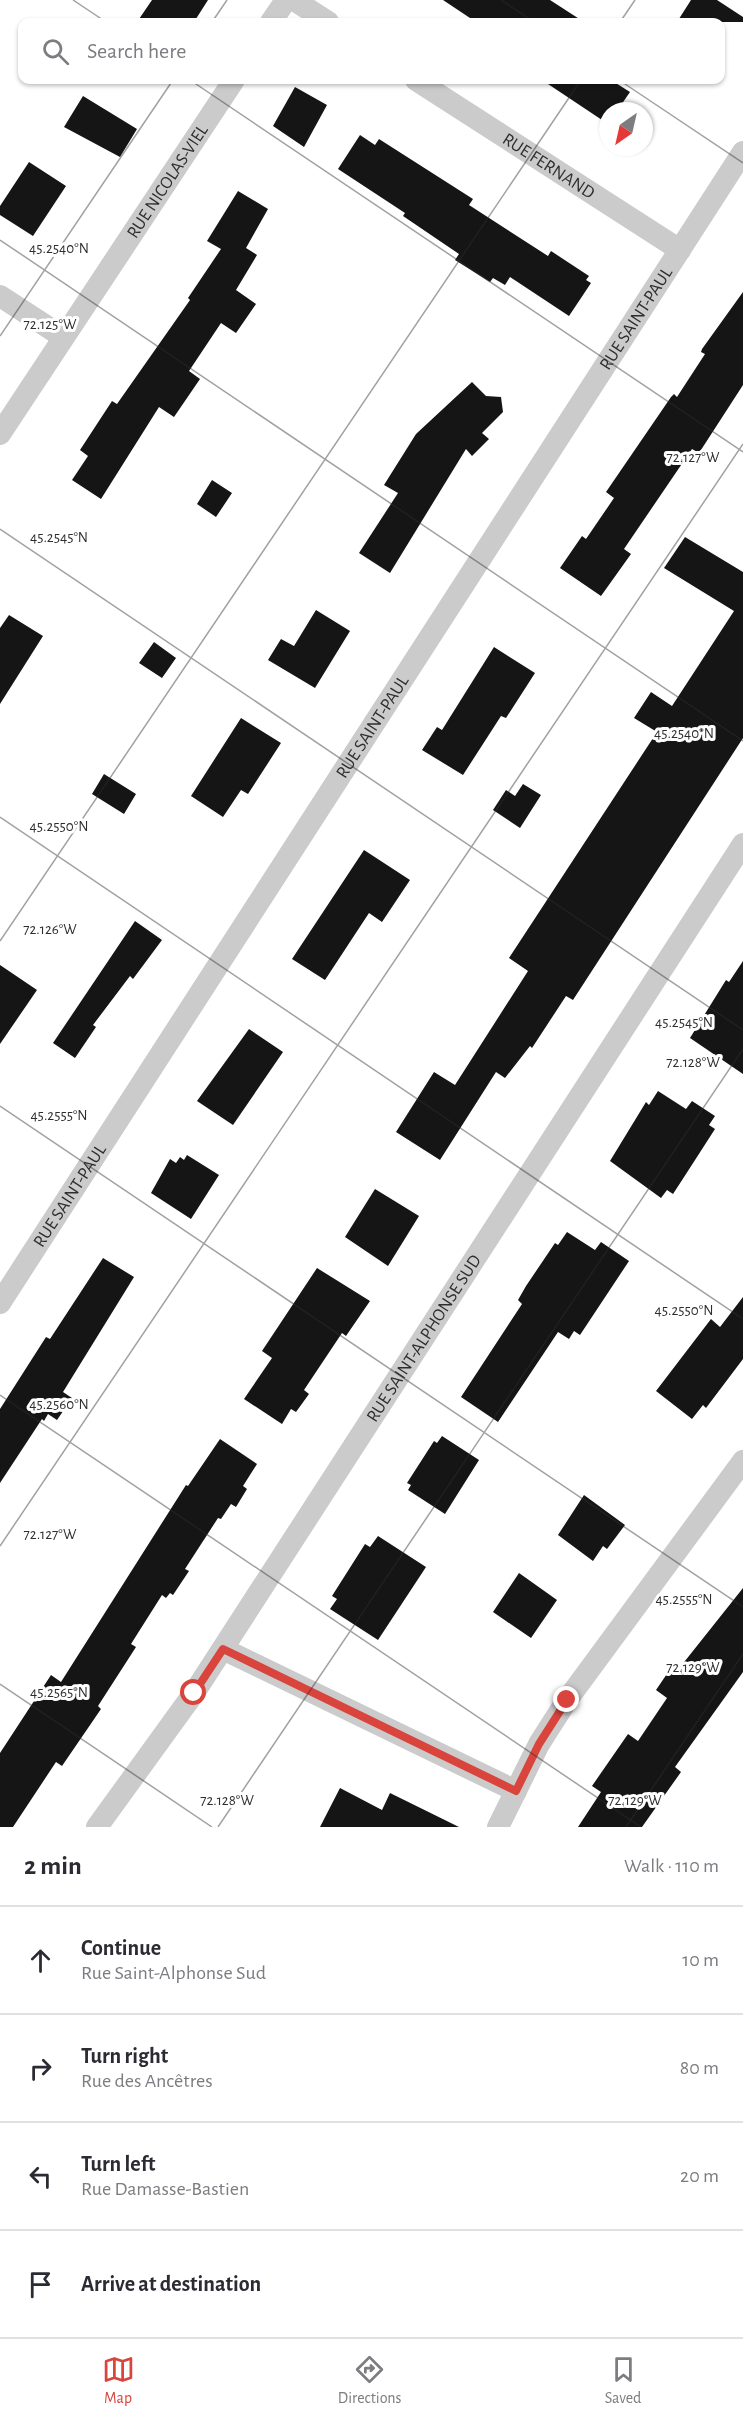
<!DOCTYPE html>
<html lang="en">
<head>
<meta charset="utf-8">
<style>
  :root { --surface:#fff; --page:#f7f7f7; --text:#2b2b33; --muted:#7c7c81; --line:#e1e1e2; --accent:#d9443c }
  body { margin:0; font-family:"Alegreya Sans",sans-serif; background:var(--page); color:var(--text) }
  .compass { position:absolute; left:599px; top:102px; width:54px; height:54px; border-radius:50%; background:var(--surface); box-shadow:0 2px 4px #0004; rotate:214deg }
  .stop { position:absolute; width:18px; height:18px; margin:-14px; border:4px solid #d9443c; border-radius:50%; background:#fff }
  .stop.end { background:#d9443c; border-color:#fff; box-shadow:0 2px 6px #0008 }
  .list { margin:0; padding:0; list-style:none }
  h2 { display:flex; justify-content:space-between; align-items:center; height:78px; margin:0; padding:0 24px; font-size:26px }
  h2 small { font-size:20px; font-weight:400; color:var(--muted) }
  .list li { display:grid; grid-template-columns:39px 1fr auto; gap:18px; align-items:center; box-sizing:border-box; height:108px; padding:0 24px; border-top:2px solid var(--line) }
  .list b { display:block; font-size:22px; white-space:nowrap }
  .list p { margin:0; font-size:20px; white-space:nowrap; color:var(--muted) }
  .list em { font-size:20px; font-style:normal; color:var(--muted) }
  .icon { flex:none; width:33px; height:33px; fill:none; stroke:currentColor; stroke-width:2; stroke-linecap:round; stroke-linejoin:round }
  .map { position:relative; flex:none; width:743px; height:1827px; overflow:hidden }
  .search { position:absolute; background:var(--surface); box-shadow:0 2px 4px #0004; left:18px; right:18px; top:18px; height:66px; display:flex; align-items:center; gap:15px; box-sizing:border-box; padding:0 21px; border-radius:12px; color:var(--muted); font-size:22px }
  .sheet { height:510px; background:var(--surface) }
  nav { display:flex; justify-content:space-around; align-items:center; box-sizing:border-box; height:84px; border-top:2px solid var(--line); background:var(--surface); font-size:16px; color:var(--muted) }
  nav a { display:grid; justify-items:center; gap:3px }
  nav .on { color:var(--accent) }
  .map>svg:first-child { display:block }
</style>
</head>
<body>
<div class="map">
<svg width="743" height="1827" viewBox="0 0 743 1827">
  <rect width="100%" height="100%" fill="#fff"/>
  <path fill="#151515" d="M152 0H208L194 22H137Z
    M443 0H550L584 22H476Z
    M691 0H717L743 17V22H677Z
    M542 80H611L630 92 617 111H608V124Z
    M295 87 327 105 304 147 273 126Z
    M83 96 137 129 120 157 64 127Z
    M360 135 375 145 379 139 473 199 469 205 548 256 551 251 589 276 586 280 591 283 569 316 510 277 505 285 493 278 490 282 455 260 459 254 403 216 405 213 338 169Z
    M29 162 66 186 33 236 0 215V206Z
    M238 191 268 209 246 248 257 255 236 290 256 304 236 333 221 323 189 371 200 379 174 417 159 407 101 499 72 480 88 456 80 450 112 401 117 404 190 300 188 298 221 249 207 241Z
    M743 292V385L699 453 692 449 624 549 631 554 601 596 560 568 582 536 586 539 614 498 606 492 671 397 674 394 677 397 705 354 701 352 702 349Z
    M472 382 486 396 501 397 503 412 482 433 489 439 472 456 466 449 390 573 359 553 398 493 384 485 416 434Z
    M212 480 232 493 216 517 197 504Z
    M685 537 743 572V738L573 1000 566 996 532 1048 530 1046 505 1078 496 1072 440 1160 396 1132 434 1072 455 1085 528 971 509 958 657 732 634 718 651 692 672 706 734 611 664 568Z
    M316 610 350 631 315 688 268 660 281 639 294 646Z
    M9 615 43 636 0 704V628Z
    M154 642 176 658 162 678 139 663Z
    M494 647 535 673 506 718 501 716 463 775 422 750 437 727 442 730Z
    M241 718 281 743 248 794 241 790 223 817 191 796Z
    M104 774 136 794 124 814 92 794Z
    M523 784 541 795 520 828 493 810 506 790 515 796Z
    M364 850 410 880 382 922 369 913 325 980 292 959Z
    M135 921 162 940 133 979 130 976 93 1025 96 1027 75 1058 53 1043Z
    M743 961V1074L690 1038 726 980 729 982Z
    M0 965 37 990 0 1044Z
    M249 1029 283 1052 233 1125 197 1101Z
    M658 1091 686 1109 692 1101 715 1116 709 1125 715 1129 686 1174 673 1194 667 1190 661 1198 610 1161 646 1102 649 1105Z
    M187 1155 219 1175 191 1219 151 1193 170 1159 176 1163 180 1157 184 1160Z
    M375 1189 419 1216 388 1266 345 1237Z
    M567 1232 595 1250 601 1242 629 1261 580 1335 574 1331 569 1339 558 1332 498 1422 461 1397 522 1304 518 1300 526 1286 555 1243 558 1245Z
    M103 1258 134 1277 63 1392 72 1398 57 1420 48 1414 44 1421 42 1419 0 1483V1409L46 1337 50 1339Z
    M317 1268 370 1301 346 1336 342 1333 304 1390 309 1394 296 1412 291 1409 282 1424 244 1399 272 1358 262 1351Z
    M743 1297V1359L706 1408 703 1405 692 1419 656 1391 711 1319 720 1327Z
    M442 1436 479 1460 445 1514 408 1490 411 1485 407 1483 434 1441 437 1443Z
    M220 1439 257 1464 243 1486 247 1489 236 1507 231 1504 221 1519 218 1518 185 1569 189 1571 173 1595 170 1593 166 1598 162 1595 131 1644 136 1647 98 1706 101 1709 62 1766 56 1762 13 1827H0V1753L51 1675 61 1682 186 1485 188 1486Z
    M584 1495 625 1525 607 1549 603 1546 593 1561 558 1535Z
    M378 1536 426 1567 378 1640 330 1609 337 1599 332 1596 365 1544 370 1547Z
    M519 1573 557 1600 531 1638 493 1612Z
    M743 1588V1672L675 1767 681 1772 642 1827H578L601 1792 592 1786 628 1734 638 1741 667 1698 656 1690 675 1662 681 1666Z
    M340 1788 382 1810 390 1793 459 1827H320Z"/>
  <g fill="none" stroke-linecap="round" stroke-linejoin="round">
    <g stroke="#cbcbcb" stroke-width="22">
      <path d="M294 0 328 22"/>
      <path d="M271 22 286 0"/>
      <path id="s1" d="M416 80 680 250"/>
      <path d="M0 296 63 337"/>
      <path id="s2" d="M0 434 234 80"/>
      <path id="s3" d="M0 1303 743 152"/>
      <path d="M223 1649 516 1791"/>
      <path id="s4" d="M97 1827 194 1693 743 844"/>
      <path d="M498 1827 539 1744 567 1700 743 1461"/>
    </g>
  </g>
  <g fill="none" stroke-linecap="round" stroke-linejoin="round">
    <path stroke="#d9443c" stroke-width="8" d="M194 1693 223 1649 516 1791 539 1744 567 1700"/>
  </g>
  <path fill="none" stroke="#2e2e2e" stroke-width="1.5" stroke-opacity="0.45" d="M73 0 106 22M501 0 534 22M212 22 227 0M620 22 635 0M190 80 743 452M619 80 743 163M0 240 743 741M0 336 173 80M0 529 743 1030M0 817 743 1319M0 941 581 80M0 1106 743 1607M0 1395 641 1827M0 1546 743 444M0 1684 212 1827M218 1827 743 1049M626 1827 743 1654"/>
  <g text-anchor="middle" stroke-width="6" stroke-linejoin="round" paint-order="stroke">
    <g font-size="18" fill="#2e2e2e" stroke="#fff">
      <text dy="6" stroke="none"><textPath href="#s1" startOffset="158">RUE FERNAND</textPath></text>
      <text dy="6" stroke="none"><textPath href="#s2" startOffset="303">RUE NICOLAS-VIEL</textPath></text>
      <text dy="6" stroke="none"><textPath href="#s3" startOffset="1172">RUE SAINT-PAUL</textPath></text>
      <text dy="6" stroke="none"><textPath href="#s3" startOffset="686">RUE SAINT-PAUL</textPath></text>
      <text dy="6" stroke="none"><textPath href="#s3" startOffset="128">RUE SAINT-PAUL</textPath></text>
      <text dy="6" stroke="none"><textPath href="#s4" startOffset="588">RUE SAINT-ALPHONSE SUD</textPath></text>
    </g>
  </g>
  <g font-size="15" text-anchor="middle" fill="#2e2e2e" stroke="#fff" stroke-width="6" stroke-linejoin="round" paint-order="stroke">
    <text x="59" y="253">45.2540°N</text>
    <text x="50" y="329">72.125°W</text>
    <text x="693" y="462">72.127°W</text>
    <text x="59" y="542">45.2545°N</text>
    <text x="684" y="738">45.2540°N</text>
    <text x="59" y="831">45.2550°N</text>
    <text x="50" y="934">72.126°W</text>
    <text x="684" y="1027">45.2545°N</text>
    <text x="693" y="1067">72.128°W</text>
    <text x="59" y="1120">45.2555°N</text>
    <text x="684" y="1315">45.2550°N</text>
    <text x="59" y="1409">45.2560°N</text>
    <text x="50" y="1539">72.127°W</text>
    <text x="684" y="1604">45.2555°N</text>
    <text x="693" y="1672">72.129°W</text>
    <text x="59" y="1697">45.2565°N</text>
    <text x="227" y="1805">72.128°W</text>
    <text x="635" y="1805">72.129°W</text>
  </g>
</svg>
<svg class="compass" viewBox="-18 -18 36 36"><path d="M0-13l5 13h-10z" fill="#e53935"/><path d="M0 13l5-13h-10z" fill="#7c7c81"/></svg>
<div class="stop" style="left:194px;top:1693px"></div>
<div class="stop end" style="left:567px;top:1700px"></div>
<div class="search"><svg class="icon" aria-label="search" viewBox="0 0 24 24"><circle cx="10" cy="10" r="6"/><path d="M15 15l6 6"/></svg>Search here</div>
</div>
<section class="sheet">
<h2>2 min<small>Walk · 110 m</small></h2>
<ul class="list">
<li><svg class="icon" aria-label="ahead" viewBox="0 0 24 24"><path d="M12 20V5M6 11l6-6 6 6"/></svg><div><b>Continue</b><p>Rue Saint-Alphonse Sud</p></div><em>10 m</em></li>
<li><svg class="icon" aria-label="right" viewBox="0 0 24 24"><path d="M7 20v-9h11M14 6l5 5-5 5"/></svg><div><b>Turn right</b><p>Rue des Ancêtres</p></div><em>80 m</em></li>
<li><svg class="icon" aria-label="left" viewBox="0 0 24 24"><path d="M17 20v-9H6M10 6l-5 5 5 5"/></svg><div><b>Turn left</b><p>Rue Damasse-Bastien</p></div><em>20 m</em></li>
<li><svg class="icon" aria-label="arrive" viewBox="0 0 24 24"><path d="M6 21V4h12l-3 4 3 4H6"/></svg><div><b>Arrive at destination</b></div></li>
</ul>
</section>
<nav>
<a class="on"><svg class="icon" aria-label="map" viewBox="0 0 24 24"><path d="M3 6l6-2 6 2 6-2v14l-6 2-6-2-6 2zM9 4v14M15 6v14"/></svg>Map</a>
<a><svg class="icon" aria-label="directions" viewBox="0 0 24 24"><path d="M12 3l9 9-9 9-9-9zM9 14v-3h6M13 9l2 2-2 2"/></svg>Directions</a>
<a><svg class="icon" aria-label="saved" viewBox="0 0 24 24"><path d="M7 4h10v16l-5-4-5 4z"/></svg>Saved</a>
</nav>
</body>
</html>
